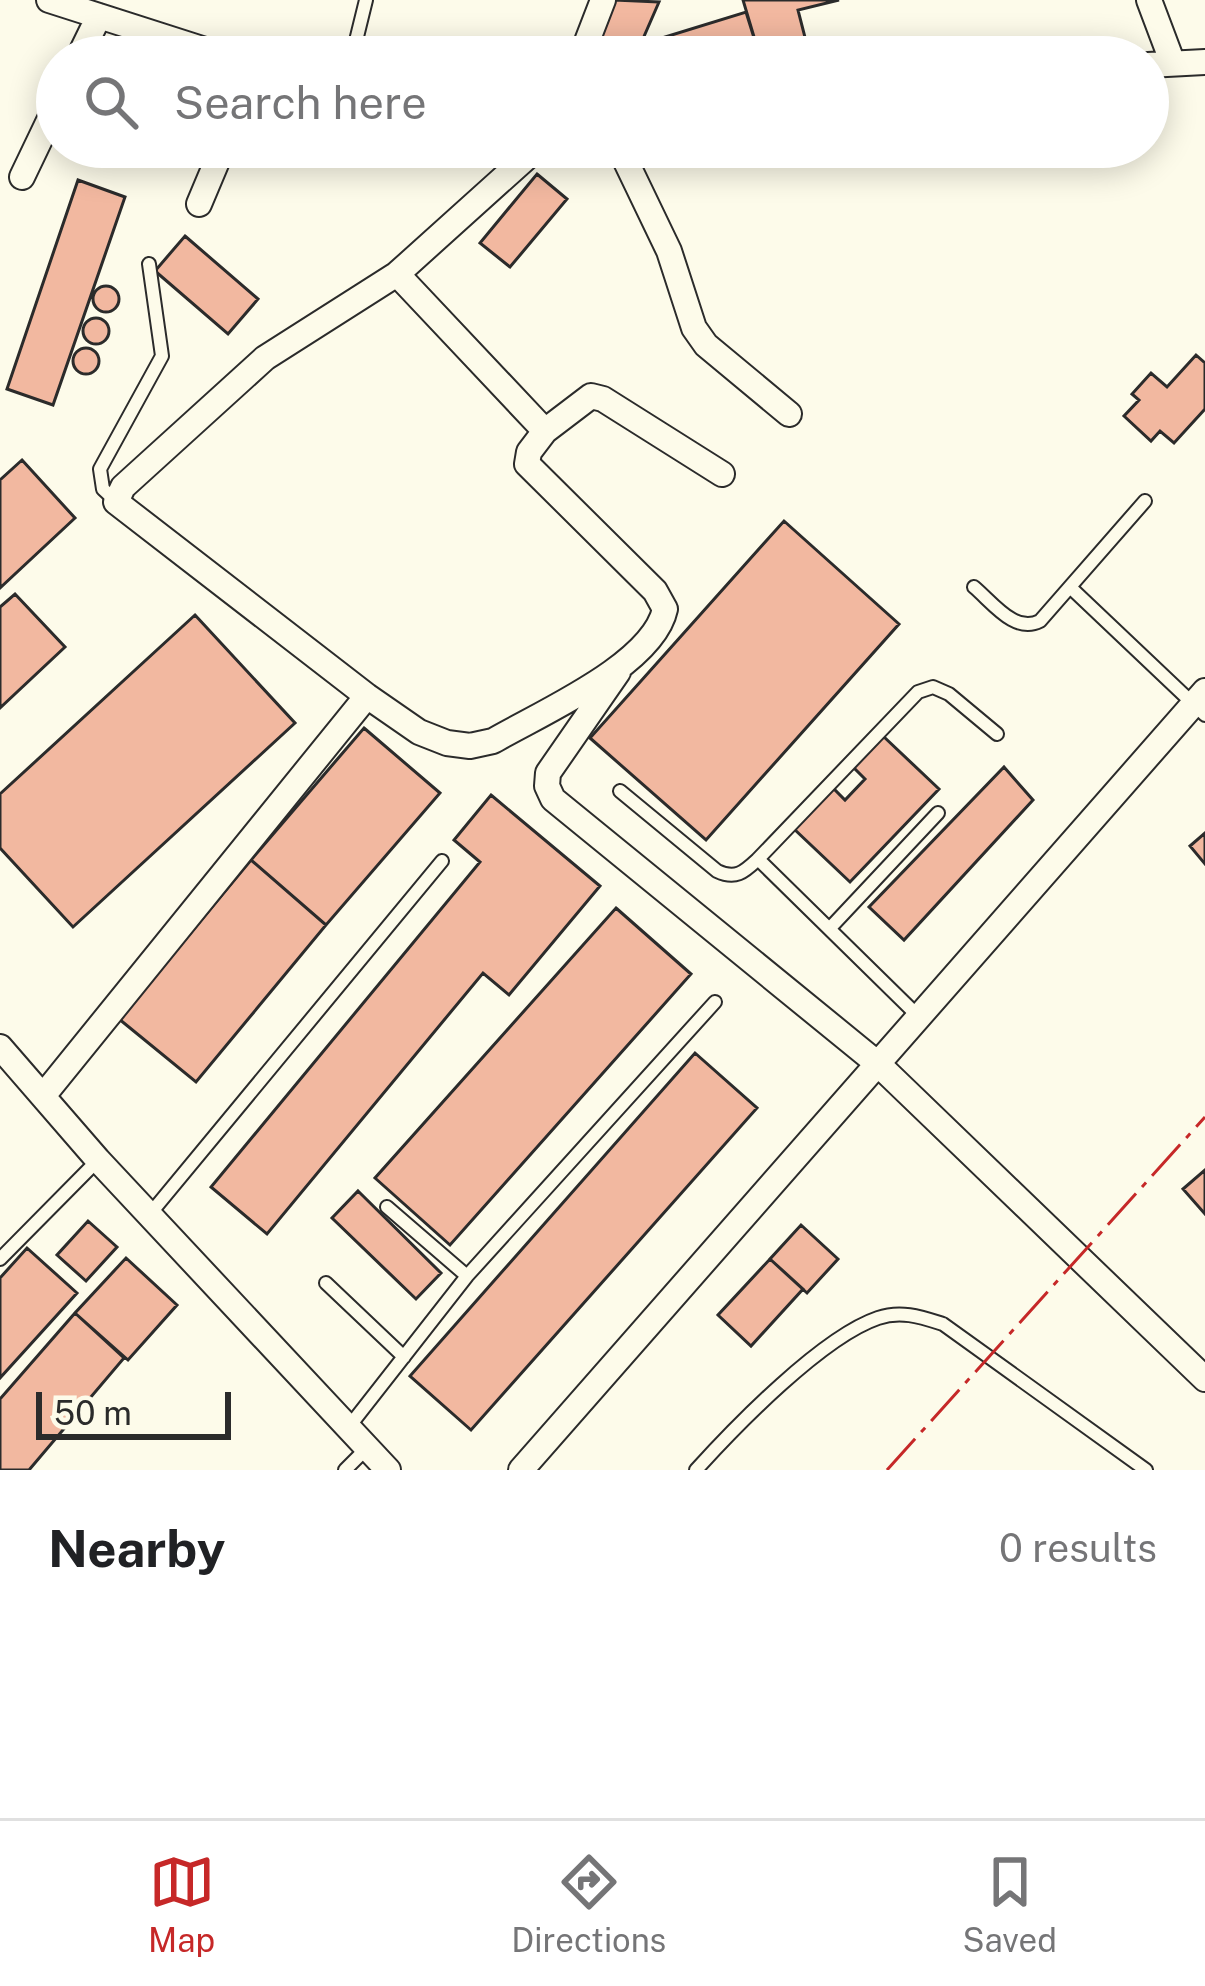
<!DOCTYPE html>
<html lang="en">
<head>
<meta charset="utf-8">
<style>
  :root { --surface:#fff; --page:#f6f6f6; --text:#202124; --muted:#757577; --line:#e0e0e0; --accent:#c62828 }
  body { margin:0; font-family:"Public Sans",sans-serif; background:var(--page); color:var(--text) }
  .scale { position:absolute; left:36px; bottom:30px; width:195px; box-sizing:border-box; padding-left:12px; border:6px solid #2b2b2b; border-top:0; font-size:33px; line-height:42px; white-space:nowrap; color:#2b2b2b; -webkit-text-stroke:9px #fdfbea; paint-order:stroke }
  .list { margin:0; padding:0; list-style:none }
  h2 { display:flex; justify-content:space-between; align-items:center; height:156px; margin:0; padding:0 48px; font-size:51px }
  h2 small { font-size:39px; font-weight:400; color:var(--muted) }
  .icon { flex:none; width:66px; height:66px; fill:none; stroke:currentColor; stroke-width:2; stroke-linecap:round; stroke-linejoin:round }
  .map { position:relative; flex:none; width:1205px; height:1470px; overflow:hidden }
  .search { position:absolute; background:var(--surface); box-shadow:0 6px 30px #0003; left:36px; right:36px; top:36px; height:132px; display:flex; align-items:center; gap:30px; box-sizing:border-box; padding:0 42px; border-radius:66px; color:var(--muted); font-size:45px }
  .sheet { height:348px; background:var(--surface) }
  nav { display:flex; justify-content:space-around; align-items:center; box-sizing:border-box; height:168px; border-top:3px solid var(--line); background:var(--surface); font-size:33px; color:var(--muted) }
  nav a { display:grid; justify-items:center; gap:6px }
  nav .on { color:var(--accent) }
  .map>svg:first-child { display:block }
</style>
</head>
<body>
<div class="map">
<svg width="1205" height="1470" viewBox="0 0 1205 1470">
  <rect width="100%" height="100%" fill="#fdfbea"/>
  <path fill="#f2b8a0" stroke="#2b2b2b" stroke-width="3" d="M614 0 659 2 635 57H588Z
    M743 0H839L798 10 809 53 760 57Z
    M746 12 760 57H671L665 37Z
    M537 174 567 199 510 267 480 243Z
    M78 180 125 197 53 405 7 389Z
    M185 236 258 299 228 334 155 271Z
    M93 299a13 13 0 1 1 26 0a13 13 0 1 1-26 0Z
    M83 331a13 13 0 1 1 26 0a13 13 0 1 1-26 0Z
    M73 361a13 13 0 1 1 26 0a13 13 0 1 1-26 0Z
    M1196 355 1205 363V409L1174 443 1160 431 1151 441 1124 416 1139 400 1132 394 1151 373 1167 387Z
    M22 460 75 518 0 588V480Z
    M784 521 899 624 706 840 590 738Z
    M15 594 65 647 0 708V607Z
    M195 615 295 723 73 927 0 848V794Z
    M364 728 440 793 326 925 251 860Z
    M883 736 939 789 850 882 793 828 832 787 845 800 865 779 853 767Z
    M1004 767 1033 800 904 940 869 907Z
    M491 795 600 886 509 995 483 973 267 1234 211 1187 480 862 454 840Z
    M1205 833V864L1190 846Z
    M251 860 326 925 196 1082 119 1019Z
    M616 908 691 974 450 1245 375 1178Z
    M695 1053 757 1108 471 1430 410 1376Z
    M1205 1170V1214L1183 1189Z
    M358 1191 441 1273 416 1299 332 1218Z
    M88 1221 117 1247 86 1281 57 1255Z
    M801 1225 838 1259 807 1293 770 1259Z
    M27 1248 77 1293 0 1378V1278Z
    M126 1258 177 1305 128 1360 75 1313Z
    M770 1259 803 1289 751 1346 718 1315Z
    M75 1313 124 1358 29 1470H0V1399Z"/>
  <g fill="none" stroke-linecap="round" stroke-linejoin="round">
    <defs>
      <path id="lane" d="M352 57 366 0
        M116 501 103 489 100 469 162 356 149 264
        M974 587C993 603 1015 634 1040 621L1145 501
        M1070 587 1205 715
        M620 791 717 871C736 880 744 872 758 859L918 692 933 687 949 694 997 734
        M758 859 919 1017
        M831 927 938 813
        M387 1207 467 1276
        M150 1214 442 861
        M0 1259 97 1161
        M326 1283 404 1357
        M348 1428 467 1276 715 1002
        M345 1470 366 1449
        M696 1470C736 1426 822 1337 878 1318 901 1310 921 1317 943 1324L1146 1470"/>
      <path id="street" d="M49 0 227 57
        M1149 0 1172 61
        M79 57 99 16
        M581 57 603 0
        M1148 65 1205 62
        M619 147 669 251 694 328 706 345 789 414
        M22 177 57 104
        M199 204 223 147
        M397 274 545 431 529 452 527 464 655 591 665 609C653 665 541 713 493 741L470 746 447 743 419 732 367 696 116 502 123 487 265 358 397 274 538 147
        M545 431 591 396 603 399 722 474
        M618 672 548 773 547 786 553 799 878 1064 1205 1379
        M0 1047 98 1160 388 1470
        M43 1096 367 696
        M521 1470 1205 691"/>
    </defs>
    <use href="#lane" stroke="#2b2b2b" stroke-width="16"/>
    <use href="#street" stroke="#2b2b2b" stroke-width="28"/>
    <use href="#lane" stroke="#fdfbea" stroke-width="12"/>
    <use href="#street" stroke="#fdfbea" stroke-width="24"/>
    <path stroke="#c62828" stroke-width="3" stroke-dasharray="42 9 6 9" stroke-linecap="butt" d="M887 1470 1205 1117"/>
  </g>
</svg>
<div class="scale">50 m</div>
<div class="search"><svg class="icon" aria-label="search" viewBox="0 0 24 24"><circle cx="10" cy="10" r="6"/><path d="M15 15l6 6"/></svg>Search here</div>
</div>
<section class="sheet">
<h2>Nearby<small>0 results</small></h2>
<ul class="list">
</ul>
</section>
<nav>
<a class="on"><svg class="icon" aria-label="map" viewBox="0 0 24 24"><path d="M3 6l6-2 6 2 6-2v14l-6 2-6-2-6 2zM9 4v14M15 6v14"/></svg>Map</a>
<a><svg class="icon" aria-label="directions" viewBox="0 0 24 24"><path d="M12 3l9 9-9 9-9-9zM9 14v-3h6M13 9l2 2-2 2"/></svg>Directions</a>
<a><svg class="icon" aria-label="saved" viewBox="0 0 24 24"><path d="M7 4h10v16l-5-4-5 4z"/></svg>Saved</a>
</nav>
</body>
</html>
